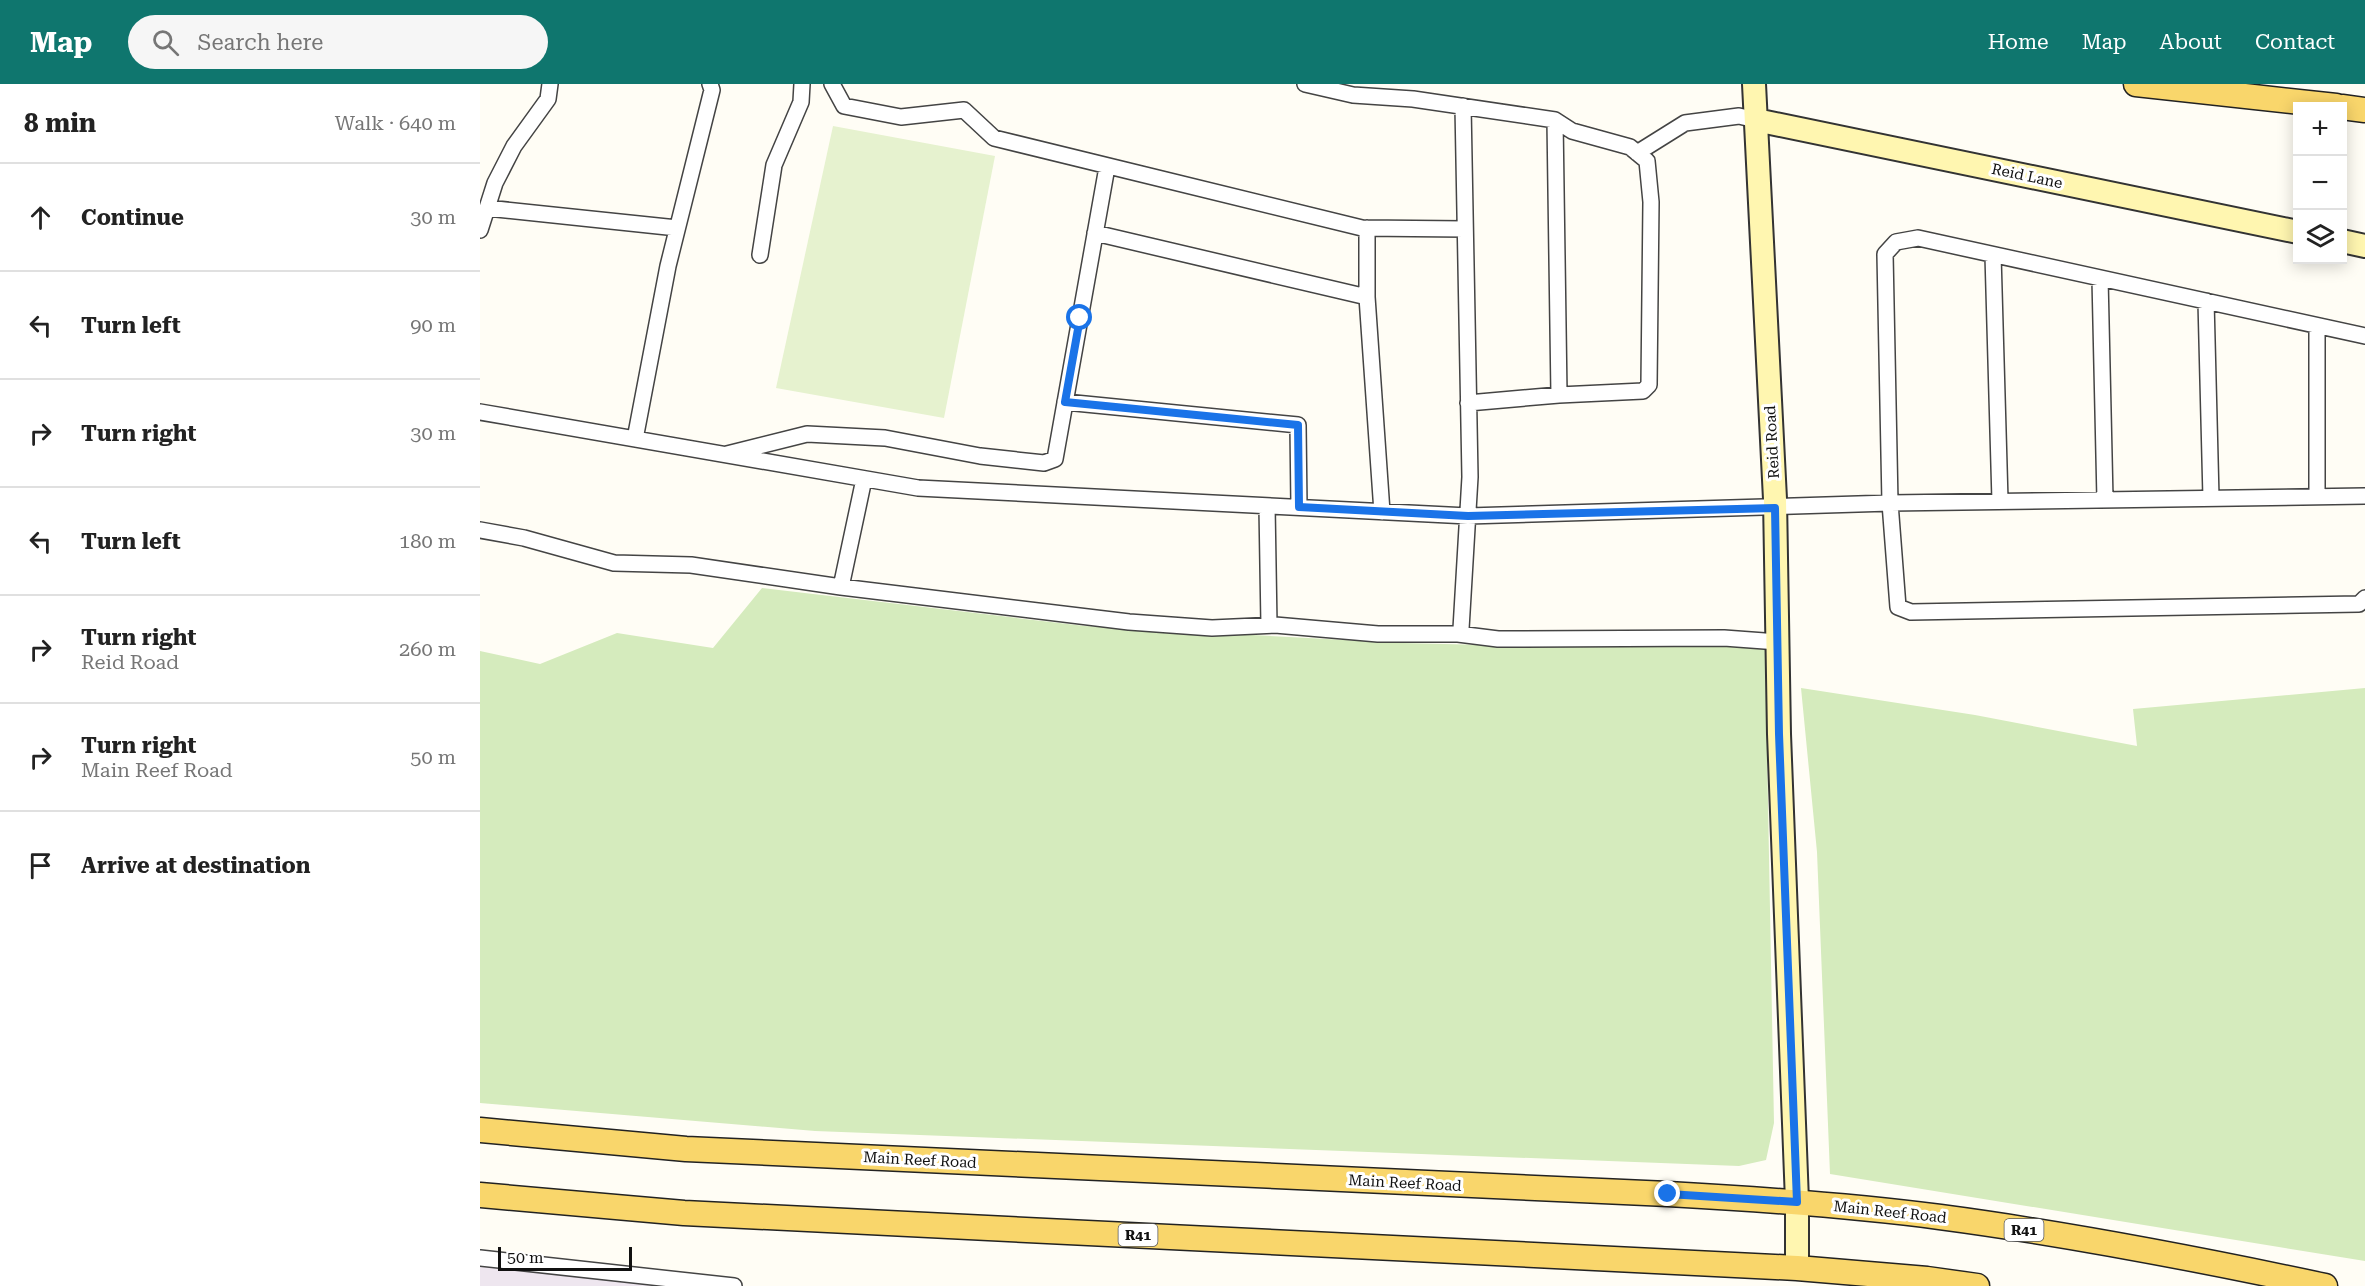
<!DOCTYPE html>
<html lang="en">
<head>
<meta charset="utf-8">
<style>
  :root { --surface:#fff; --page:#f6f6f6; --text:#222; --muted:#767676; --line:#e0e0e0; --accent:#0f766e }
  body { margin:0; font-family:"Roboto Serif",serif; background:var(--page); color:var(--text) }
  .controls { position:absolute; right:18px; top:18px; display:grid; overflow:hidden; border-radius:0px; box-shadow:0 3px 15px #0003 }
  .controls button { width:54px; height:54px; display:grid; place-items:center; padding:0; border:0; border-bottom:2px solid var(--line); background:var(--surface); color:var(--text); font:30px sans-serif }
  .scale { position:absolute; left:18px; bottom:15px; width:134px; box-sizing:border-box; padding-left:6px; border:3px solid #111; border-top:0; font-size:16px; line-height:21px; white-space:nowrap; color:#111; -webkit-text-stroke:4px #fff; paint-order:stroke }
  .stop { position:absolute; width:18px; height:18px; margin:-14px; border:4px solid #1a73e8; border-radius:50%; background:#fff }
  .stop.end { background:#1a73e8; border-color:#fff; box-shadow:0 2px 6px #0008 }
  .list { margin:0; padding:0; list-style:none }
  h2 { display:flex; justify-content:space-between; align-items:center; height:78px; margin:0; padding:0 24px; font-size:26px }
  h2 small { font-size:20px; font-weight:400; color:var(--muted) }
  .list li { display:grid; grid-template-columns:39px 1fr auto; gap:18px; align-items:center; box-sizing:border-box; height:108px; padding:0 24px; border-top:2px solid var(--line) }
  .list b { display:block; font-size:22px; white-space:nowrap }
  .list p { margin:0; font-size:20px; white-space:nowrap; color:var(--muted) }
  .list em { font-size:20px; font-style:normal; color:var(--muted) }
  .icon { flex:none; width:33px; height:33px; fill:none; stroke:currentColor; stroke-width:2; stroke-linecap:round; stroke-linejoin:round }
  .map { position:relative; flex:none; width:1885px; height:1202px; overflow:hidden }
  header { display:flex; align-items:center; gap:36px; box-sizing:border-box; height:84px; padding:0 30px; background:var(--accent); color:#fff }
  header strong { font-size:28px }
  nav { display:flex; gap:33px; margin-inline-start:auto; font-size:21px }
  .search { width:420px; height:54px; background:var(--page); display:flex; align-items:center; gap:15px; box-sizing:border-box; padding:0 21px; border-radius:33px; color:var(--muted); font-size:22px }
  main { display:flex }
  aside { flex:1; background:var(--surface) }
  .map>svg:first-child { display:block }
</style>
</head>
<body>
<header>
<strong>Map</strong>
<div class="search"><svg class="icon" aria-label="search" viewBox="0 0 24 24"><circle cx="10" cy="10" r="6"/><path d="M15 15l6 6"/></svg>Search here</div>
<nav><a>Home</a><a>Map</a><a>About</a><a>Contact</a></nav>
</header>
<main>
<aside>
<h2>8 min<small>Walk · 640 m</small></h2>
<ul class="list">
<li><svg class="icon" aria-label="ahead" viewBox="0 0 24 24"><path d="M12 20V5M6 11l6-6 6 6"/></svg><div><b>Continue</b></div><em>30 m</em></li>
<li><svg class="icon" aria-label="left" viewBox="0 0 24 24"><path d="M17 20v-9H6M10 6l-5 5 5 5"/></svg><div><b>Turn left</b></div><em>90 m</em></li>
<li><svg class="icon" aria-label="right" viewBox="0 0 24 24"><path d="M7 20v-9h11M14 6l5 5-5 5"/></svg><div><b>Turn right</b></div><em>30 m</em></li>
<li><svg class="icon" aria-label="left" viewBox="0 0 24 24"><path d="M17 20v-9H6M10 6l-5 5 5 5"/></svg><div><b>Turn left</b></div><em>180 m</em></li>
<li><svg class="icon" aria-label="right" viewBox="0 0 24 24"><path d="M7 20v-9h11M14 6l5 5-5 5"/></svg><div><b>Turn right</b><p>Reid Road</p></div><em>260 m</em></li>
<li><svg class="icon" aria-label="right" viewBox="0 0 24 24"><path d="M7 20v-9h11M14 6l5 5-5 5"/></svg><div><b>Turn right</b><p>Main Reef Road</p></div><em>50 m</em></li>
<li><svg class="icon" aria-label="arrive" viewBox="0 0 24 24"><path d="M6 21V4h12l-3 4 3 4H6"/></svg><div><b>Arrive at destination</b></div></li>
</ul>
</aside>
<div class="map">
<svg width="1885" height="1202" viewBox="0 0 1885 1202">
  <rect width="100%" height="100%" fill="#fffdf5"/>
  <path fill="#eee6ef" d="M0 1173 217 1202H0Z"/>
  <path fill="#d5ebbd" d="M282 504 605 542 923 559 1083 563 1285 559 1294 1039 1286 1076 1259 1082 335 1047 0 1019V567L60 580 137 549 233 564Z
    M1321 604 1495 631 1657 662 1653 625 1885 604V1177L1350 1090 1337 768Z"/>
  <path fill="#e6f2cf" d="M353 42 515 72 464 334 296 304Z"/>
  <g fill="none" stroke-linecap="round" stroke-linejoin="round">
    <defs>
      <path id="street" d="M352 0 364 22 421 33 484 26 514 54 882 144 985 145
        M825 0 873 11 933 15 1075 36 1092 47 1150 63 1167 77 1171 118 1169 301 1163 307 1079 311 988 319
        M1075 36 1079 311
        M1157 69 1205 39 1259 32 1276 36
        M7 124 197 144
        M887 144V213L902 428
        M0 146 15 99 34 62 68 15 70 0
        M615 149 887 213
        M280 171 294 81 321 18 322 0
        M1513 171 1520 417
        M1620 194 1625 416
        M1726 217 1731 414
        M1837 242V413
        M585 318 818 341 819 423
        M0 328 438 404 988 432 1410 419 1405 170 1416 158 1438 154 1885 252
        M155 355 188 182 232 6 230 0
        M247 370 327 350 405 354 500 372 564 379 575 375 627 83
        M1885 412 1410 419 1418 523 1431 528 1879 520 1885 514
        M787 422 789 541
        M0 446 44 454 134 479 211 481 361 503 649 538 732 544 795 541 898 550H978L1018 555 1244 554 1298 558
        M361 503 384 395
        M981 545 990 393 983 22
        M0 1174 254 1202"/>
      <path id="secondary" d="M1274 0 1295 415 1299 650 1317 1117V1184
        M1276 36 1818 148
        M1862 157 1885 162"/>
      <path id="primary" d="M1656 0 1856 22
        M1862 23 1885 26
        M0 1046 206 1065 1188 1110C1279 1115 1369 1121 1460 1133 1589 1150 1718 1175 1845 1202
        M0 1111 204 1129 1317 1184 1447 1195 1497 1202"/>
    </defs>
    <use href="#street" stroke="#444" stroke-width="18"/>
    <use href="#secondary" stroke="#333" stroke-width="26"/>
    <use href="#primary" stroke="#222" stroke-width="27"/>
    <use href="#street" stroke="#fff" stroke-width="15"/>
    <use href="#secondary" stroke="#fff6b0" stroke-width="22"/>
    <use href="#primary" stroke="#f9d66b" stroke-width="24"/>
  </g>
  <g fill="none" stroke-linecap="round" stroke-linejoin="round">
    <path stroke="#1a73e8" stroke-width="8" d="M600 234 585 318 818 341 819 423 988 432 1295 424 1299 650 1317 1118 1188 1110"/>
  </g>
  <g text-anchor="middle" stroke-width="6" stroke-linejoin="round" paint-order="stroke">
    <g fill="#fff" stroke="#585858" stroke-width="1.5">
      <rect x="1524.5" y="1135" width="39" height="22" rx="4.5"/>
      <rect x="638.5" y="1140" width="39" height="22" rx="4.5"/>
    </g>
    <g font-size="14" font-weight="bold" fill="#111">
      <text x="1544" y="1151">R41</text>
      <text x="658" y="1156">R41</text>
    </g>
    <g font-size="15" fill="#111" stroke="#fff">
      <text transform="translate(1547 92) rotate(12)" y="5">Reid Lane</text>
      <text transform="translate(1292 358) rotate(-93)" y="5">Reid Road</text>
      <text transform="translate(440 1076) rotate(3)" y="5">Main Reef Road</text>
      <text transform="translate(925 1099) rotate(3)" y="5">Main Reef Road</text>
      <text transform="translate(1410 1128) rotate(6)" y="5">Main Reef Road</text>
    </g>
  </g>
</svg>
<div class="controls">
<button>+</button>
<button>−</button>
<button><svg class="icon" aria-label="layers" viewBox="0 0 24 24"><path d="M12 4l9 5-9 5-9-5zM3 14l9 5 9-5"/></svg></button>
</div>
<div class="scale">50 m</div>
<div class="stop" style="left:600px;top:234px"></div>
<div class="stop end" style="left:1188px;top:1110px"></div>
</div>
</main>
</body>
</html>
